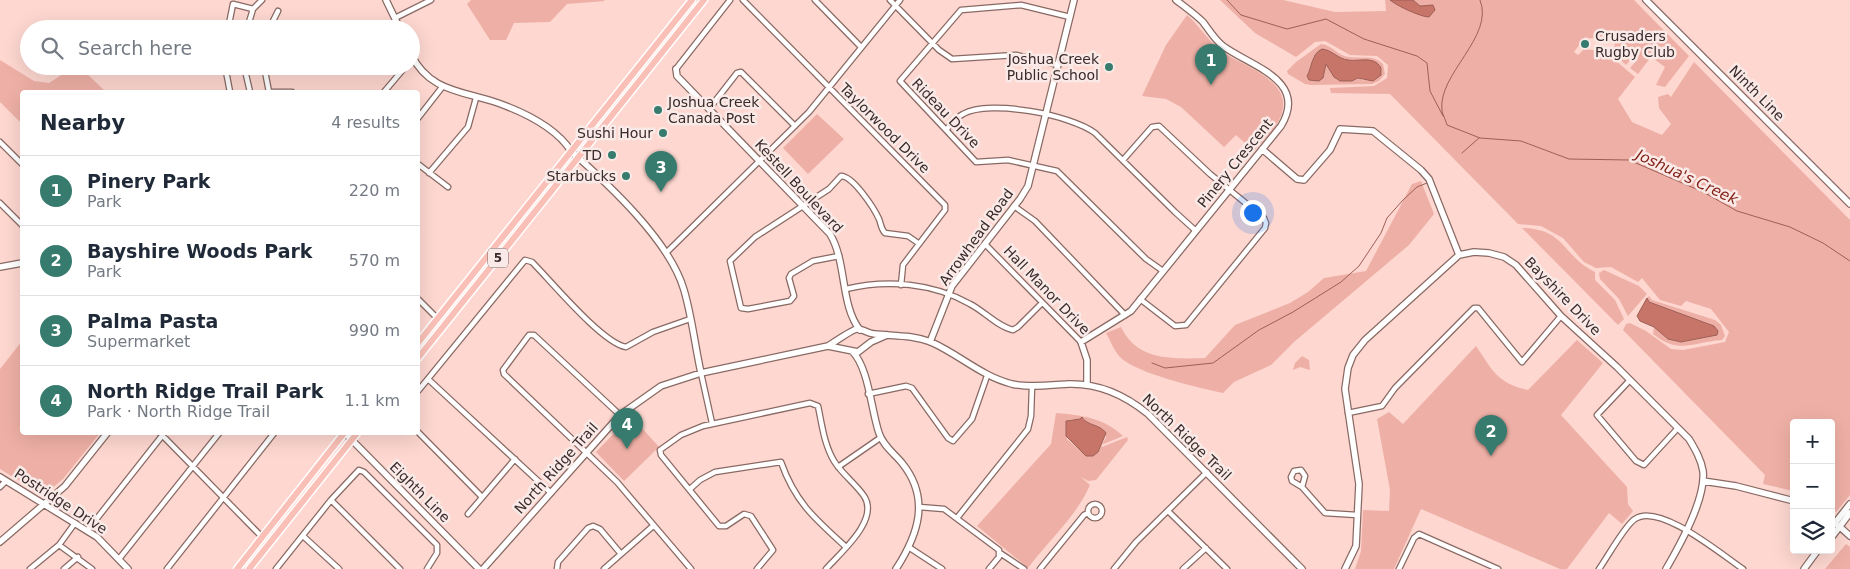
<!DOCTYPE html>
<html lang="en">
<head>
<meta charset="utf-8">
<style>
  :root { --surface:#fff; --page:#f6f6f7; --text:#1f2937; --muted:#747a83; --line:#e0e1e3; --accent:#377b6e }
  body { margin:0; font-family:"DejaVu Sans",sans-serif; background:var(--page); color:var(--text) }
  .controls { position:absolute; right:15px; bottom:15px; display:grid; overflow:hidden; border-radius:5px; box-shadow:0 5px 20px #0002 }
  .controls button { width:45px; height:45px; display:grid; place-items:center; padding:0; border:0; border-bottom:1px solid var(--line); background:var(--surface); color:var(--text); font:25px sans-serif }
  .you { position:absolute; left:1252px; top:212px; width:18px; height:18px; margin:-12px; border:4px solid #fff; border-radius:50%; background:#1a73e8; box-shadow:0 0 0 8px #1a73e833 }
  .badge { display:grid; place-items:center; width:32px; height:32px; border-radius:50%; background:var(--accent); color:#fff; font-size:16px; font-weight:700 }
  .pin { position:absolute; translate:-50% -41px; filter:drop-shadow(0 1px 2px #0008) }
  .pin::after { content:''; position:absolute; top:26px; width:18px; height:15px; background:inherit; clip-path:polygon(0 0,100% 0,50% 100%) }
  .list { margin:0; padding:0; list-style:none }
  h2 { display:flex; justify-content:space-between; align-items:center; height:65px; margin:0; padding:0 20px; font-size:21px }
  h2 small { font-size:16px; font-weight:400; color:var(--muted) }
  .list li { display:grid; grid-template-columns:32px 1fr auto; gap:15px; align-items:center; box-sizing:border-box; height:70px; padding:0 20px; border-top:1px solid var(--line) }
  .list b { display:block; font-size:19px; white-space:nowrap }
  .list p { margin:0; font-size:16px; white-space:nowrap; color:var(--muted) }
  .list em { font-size:16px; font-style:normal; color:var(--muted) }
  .icon { flex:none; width:28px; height:28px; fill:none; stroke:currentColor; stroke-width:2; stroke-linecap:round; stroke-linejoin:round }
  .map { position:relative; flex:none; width:1850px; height:569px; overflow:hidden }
  .search { position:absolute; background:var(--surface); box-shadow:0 5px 20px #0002; left:20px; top:20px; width:400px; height:55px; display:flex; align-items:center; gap:12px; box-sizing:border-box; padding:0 18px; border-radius:28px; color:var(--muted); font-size:19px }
  .panel { position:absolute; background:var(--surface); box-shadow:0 5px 20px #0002; left:20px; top:90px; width:400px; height:345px; border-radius:5px }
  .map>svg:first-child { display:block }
</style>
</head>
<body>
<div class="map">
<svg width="1850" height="569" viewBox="0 0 1850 569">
  <rect width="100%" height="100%" fill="#fdd7d0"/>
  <path fill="#eeb0a6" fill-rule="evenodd" d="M471 0H604L605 1 567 4 550 22 514 23 506 40H490L467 4Z
    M1220 0H1283L1335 12 1386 11 1385 0H1634L1689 56 1665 87 1656 85 1665 67 1651 57 1638 74 1630 68 1638 59 1634 56 1626 65 1614 54 1615 40 1610 35C1601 34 1594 41 1585 37L1574 52 1578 55 1584 49 1601 51 1609 55 1635 77 1618 99 1632 122 1662 135 1671 124 1659 108 1658 97 1668 94 1671 97 1694 62 1850 220V495L1836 512 1831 510V423H1794V491L1763 484 1765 475 1623 330 1626 324 1630 323 1646 331 1671 349 1683 350 1725 342 1729 332 1711 309 1686 301 1681 306 1660 300 1642 278 1638 282 1611 267 1596 268 1584 262 1563 238 1541 226 1518 224 1390 94 1331 93 1330 88 1374 86 1387 78 1388 65 1377 56 1350 55 1325 41 1315 42 1296 57 1255 33Z
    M1187 15C1199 25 1208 41 1221 51 1242 66 1297 81 1280 118 1275 130 1263 141 1254 151L1236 135 1224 147 1181 107 1166 99 1142 96 1166 45Z
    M1321 44C1332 45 1338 56 1349 57 1362 59 1373 54 1383 64L1385 74 1379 81 1372 84 1311 85 1305 84 1288 74 1287 71 1296 62ZM1322 49 1346 60H1365L1364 81 1360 78 1353 81 1337 80 1327 64 1325 65 1324 75H1309L1313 57Z
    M0 60 34 81 49 83 63 74 84 71 106 92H22V124L0 102Z
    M817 114 844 139 808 174 783 148Z
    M1421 181 1434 214 1409 245 1294 342 1271 365 1234 382 1223 393C1200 388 1137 374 1120 357 1114 351 1110 340 1106 333L1121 327C1137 361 1173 359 1205 358L1235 325 1290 303 1308 292 1324 278 1366 271 1412 184Z
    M1522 228C1566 229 1562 256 1595 272V280L1615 300 1624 319 1618 325Z
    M1604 270 1639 286 1647 294 1628 316 1619 299 1600 279 1599 273Z
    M1649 296 1652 300 1715 320 1721 325 1725 336 1722 340C1693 342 1679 355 1653 334L1654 327C1681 350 1686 339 1717 335L1714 326 1649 302 1647 298Z
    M1577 340 1603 363 1561 415 1627 487 1628 504 1633 511 1622 524 1609 513 1567 569H1560L1421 509 1394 569H1355L1361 551 1363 510 1389 511 1390 490 1377 419 1389 412 1403 424 1476 346C1493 371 1497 383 1528 390Z
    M22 341V432L100 433 63 479 45 494H41L0 469V369Z
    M1302 356 1309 360 1310 370 1300 367 1293 370 1295 363Z
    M1056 413C1081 415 1104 418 1123 436L1101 445 1102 447 1127 437 1128 440 1096 480 1088 481 1081 477 1090 485C1076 517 1049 540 1028 568L977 526 1051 444ZM1083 417 1087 423 1103 429 1106 437 1098 452 1086 456 1067 439V420L1080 419Z
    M631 416 659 447 624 481 596 452Z
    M1846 544 1850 547V569H1825Z"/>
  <path fill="#c87569" stroke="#9d5f56" d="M1390 0H1413L1420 6 1433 5 1435 10 1429 17C1421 17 1397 6 1390 0Z
    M1322 49C1332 50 1338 59 1348 60 1359 62 1374 55 1381 68V75L1373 81 1358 78 1352 81H1340L1334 77 1326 64 1323 78 1319 81 1309 80 1307 76C1312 68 1311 54 1322 49Z
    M1647 298 1649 302 1714 326 1718 331 1717 335 1681 342 1668 339 1654 327 1640 321 1637 316Z
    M1082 417C1087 426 1100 424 1106 433L1098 452 1093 456H1086L1066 436V421L1080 419Z"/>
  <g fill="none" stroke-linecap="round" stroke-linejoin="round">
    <path stroke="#9d5f56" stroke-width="1" d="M1227 0 1241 15 1287 29 1326 19 1364 39 1417 56 1427 63 1430 91 1443 116
      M1480 0C1495 37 1437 74 1442 111 1443 115 1446 121 1447 125L1480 138 1521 141 1569 159 1629 160 1703 192 1737 211 1790 227 1823 243 1850 261
      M1462 153 1479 138
      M1152 363 1165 368 1213 363 1259 330 1293 312 1341 282 1359 266 1381 233 1387 218 1403 200 1417 187 1427 183"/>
    <defs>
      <path id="street" d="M743 0 945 205V210L903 265 901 285
        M815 0 861 47
        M890 0 939 50 952 59 1016 55 1058 65
        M1070 17 1021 5 961 10 900 81 976 162 1008 160 1057 171 1146 259 1163 271
        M395 18 431 0
        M228 29 233 4 253 9
        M247 29 253 9 262 0
        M269 29 278 11
        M225 66 230 92
        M244 66 250 92
        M264 66 269 92
        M676 69 730 0
        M270 92H292
        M384 92 406 66
        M709 109 737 73 741 72 795 126
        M418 118 443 86
        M946 130C951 124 957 117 963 114 991 99 1071 115 1095 133L1175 212 1196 231
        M0 142 22 164
        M1123 160 1152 127 1159 126 1210 174 1264 218 1266 223 1265 228 1186 325 1175 326 1140 299
        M418 164 448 187
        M429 173 468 127 476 98
        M0 203 22 225
        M1014 206 1035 221 1125 315
        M985 244 1081 342
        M666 253 809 112 900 0
        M839 256 813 261 791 274 789 278 794 296 790 301 748 309 741 308 730 261 755 237 829 189 841 176C853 176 874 208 879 219 881 224 881 229 885 233L908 236 918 243
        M846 289C887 279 933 283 970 304 984 311 998 327 1013 330L1018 327 1042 303
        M418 299 437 318
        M701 373 712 423
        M428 379 551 493
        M1630 380 1597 415 1636 461 1644 465 1677 429
        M418 391 525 260 532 262C551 281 602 343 626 347L653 332 690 319
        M868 394 906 386 912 388 948 438 953 441 972 419 987 376
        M1348 413 1382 406 1395 388 1474 308H1478L1522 362 1561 316
        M620 415 534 335H529L503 370 504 374 617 482 691 569
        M159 432 262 537
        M418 432 482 497
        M838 467 880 438
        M1301 470 1305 476 1302 487 1292 481 1291 477 1294 471Z
        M0 487 6 481
        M1302 487 1325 513 1357 515
        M690 489 700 480 715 472 781 462C795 502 815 519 846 547
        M331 500 400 569
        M1088 511a7 7 0 1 1 14 0a7 7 0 1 1-14 0Z
        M919 507 944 509 999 550V557L989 569
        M1168 511 1227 569
        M468 514 515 459
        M957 518 1028 429 1031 416 1032 386
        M87 531 165 432
        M303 536 339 569
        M59 545 92 569
        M910 548 942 569
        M1000 553 1024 569
        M119 559 220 432
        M30 569 59 545 75 523
        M64 569 78 557
        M167 569 275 432
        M276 569 331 500 359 470 364 472 437 545V553L427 569
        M557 569 558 562 588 528 593 526 600 529 621 554
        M604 569 653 526
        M757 569 773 550 751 516 744 514 726 526H719L661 455 660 450 681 435 703 426 810 403 818 406C822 425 824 444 834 461 842 474 855 483 864 496 880 520 840 553 826 569
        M1040 569 1084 515 1088 513
        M1114 569 1136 542 1207 472
        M1183 569 1206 548
        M1399 569 1414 538 1419 534 1498 569
        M1599 569C1607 558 1625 525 1635 519 1659 502 1722 555 1743 569"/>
      <path id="secondary" d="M386 0 400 29
        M1646 0 1850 204
        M411 54C429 92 463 91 498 103 523 112 556 128 571 151 608 184 670 241 684 290 692 317 695 346 701 373
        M676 69 677 76 830 234C847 262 840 305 860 330
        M1262 149 1297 179 1304 180 1330 150 1340 129 1373 131 1421 170 1429 179 1459 255
        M0 267 22 263
        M930 342 952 286 1020 199 1028 186 1074 0
        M828 346 858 352 871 342 887 335
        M852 351C869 368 871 410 879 433 883 446 895 454 902 463 931 499 918 535 896 569
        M1087 385V360L1081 342 1131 311 1281 126C1309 80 1250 66 1223 46 1215 40 1209 30 1203 22 1195 14 1185 7 1176 0
        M344 432 479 569
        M0 477 97 537 128 569
        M1703 481 1736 486 1794 501
        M1831 519 1850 536
        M1831 528 1850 504
        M1831 538 1850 513
        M0 542 65 486 108 432
        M483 569 620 415 661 386 701 373 828 346C833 343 853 329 857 329 863 329 869 334 875 334 894 336 913 335 931 342 960 355 981 376 1012 384 1030 388 1050 385 1068 384 1099 383 1125 395 1148 414L1302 569
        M1345 569 1356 546 1359 484 1345 389 1348 368 1353 355 1365 340 1459 255 1474 252 1489 253 1504 257 1516 265 1561 316 1617 367 1689 439C1695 449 1701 459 1703 471 1706 499 1680 545 1666 569
        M1804 569 1818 550"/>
      <path id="primary" d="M418 343 692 0
        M418 358 704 0
        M237 569 345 432
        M249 569 358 432"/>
    </defs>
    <use href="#street" stroke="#896963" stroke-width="7"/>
    <use href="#secondary" stroke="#896963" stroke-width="8"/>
    <use href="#primary" stroke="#fff" stroke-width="9"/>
    <use href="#street" stroke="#fff" stroke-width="4.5"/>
    <use href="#secondary" stroke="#fff" stroke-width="5.5"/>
    <use href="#primary" stroke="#fac0b7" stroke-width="6"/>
  </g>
  <g fill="#377b6e" stroke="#f9eae7" stroke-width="2">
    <circle cx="1585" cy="44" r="5"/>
    <circle cx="1109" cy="67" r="5"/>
    <circle cx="658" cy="110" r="5"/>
    <circle cx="663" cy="133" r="5"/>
    <circle cx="612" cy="155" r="5"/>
    <circle cx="626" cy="176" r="5"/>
  </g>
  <g text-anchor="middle" stroke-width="5" stroke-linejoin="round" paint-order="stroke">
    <rect fill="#f9eae7" stroke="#736462" stroke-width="1" x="488" y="248.5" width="20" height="19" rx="4"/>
    <g font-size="12" font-weight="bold" fill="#392b29">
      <text x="498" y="262">5</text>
    </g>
    <g font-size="14" fill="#392b29" stroke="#f9eae7" text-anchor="end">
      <text x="1595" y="41" text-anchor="start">Crusaders<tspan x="1595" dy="16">Rugby Club</tspan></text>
      <text x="1099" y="64">Joshua Creek<tspan x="1099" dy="16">Public School</tspan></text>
      <text x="668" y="107" text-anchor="start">Joshua Creek<tspan x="668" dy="16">Canada Post</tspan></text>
      <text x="653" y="138">Sushi Hour</text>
      <text x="602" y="160">TD</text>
      <text x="616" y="181">Starbucks</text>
    </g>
    <g font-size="14" fill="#392b29" stroke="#f9eae7">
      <text transform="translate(1757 93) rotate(45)" y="5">Ninth Line</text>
      <text transform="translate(946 113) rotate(46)" y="5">Rideau Drive</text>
      <text transform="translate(885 128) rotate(45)" y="5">Taylorwood Drive</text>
      <text transform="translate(1235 163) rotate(-51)" y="5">Pinery Crescent</text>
      <text transform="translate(799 186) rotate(47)" y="5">Kestell Boulevard</text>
      <text transform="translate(976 237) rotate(-54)" y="5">Arrowhead Road</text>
      <text transform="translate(1047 290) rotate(46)" y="5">Hall Manor Drive</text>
      <text transform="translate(1563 296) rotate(46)" y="5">Bayshire Drive</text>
      <text transform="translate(1187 437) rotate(44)" y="5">North Ridge Trail</text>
      <text transform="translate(556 468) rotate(-48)" y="5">North Ridge Trail</text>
      <text transform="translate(420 492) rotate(45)" y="5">Eighth Line</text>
      <text transform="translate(61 501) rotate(33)" y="5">Postridge Drive</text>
    </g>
    <g font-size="15" font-style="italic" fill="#821d14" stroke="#f9eae7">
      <text transform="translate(1687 177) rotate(25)" y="5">Joshua's Creek</text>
    </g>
  </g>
</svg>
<div class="controls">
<button>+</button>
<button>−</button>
<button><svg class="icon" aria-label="layers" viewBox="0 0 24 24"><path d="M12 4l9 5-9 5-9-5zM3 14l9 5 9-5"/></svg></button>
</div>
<div class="you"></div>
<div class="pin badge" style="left:1211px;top:85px">1</div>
<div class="pin badge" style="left:1491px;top:456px">2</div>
<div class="pin badge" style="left:661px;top:192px">3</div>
<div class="pin badge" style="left:627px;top:449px">4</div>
<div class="search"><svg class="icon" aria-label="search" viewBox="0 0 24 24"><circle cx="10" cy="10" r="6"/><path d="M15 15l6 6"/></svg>Search here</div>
<section class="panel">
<h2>Nearby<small>4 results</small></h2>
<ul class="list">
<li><span class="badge">1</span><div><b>Pinery Park</b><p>Park</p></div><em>220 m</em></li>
<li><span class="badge">2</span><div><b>Bayshire Woods Park</b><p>Park</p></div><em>570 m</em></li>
<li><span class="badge">3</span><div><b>Palma Pasta</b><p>Supermarket</p></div><em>990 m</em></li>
<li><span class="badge">4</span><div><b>North Ridge Trail Park</b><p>Park · North Ridge Trail</p></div><em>1.1 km</em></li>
</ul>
</section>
</div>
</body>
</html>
